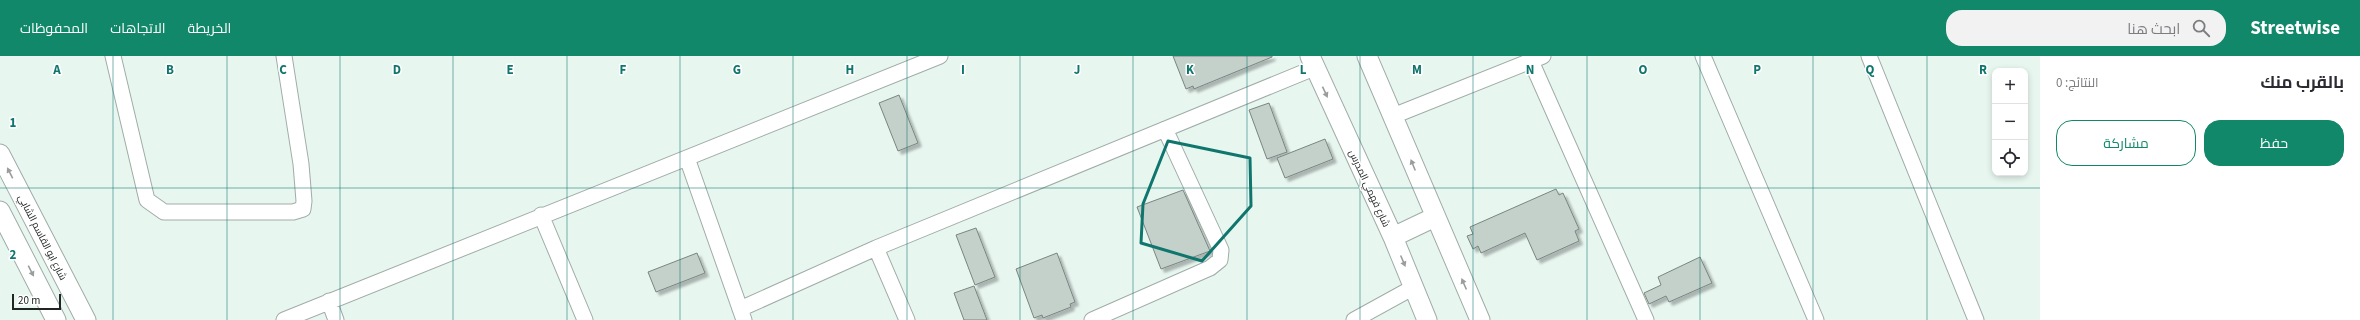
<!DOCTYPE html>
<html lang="ar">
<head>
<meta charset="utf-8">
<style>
  :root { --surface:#fff; --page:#f2f2f3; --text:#2b2b33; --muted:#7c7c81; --line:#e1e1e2; --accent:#118869 }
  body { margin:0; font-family:"Source Sans 3",Cairo,sans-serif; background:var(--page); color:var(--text); direction:rtl }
  .controls { position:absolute; right:12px; top:12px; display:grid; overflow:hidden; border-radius:8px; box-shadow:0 2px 6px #0003 }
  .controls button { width:36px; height:36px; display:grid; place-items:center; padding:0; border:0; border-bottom:1px solid var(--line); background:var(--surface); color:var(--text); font:20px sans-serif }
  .scale { position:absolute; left:12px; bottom:10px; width:49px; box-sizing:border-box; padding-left:4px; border:2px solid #202523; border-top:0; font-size:11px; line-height:14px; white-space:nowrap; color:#202523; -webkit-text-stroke:3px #fff; paint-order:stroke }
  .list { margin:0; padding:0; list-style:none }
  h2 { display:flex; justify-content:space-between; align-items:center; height:52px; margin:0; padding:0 16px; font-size:17px }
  h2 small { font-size:13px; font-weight:400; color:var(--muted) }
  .actions { display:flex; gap:8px; padding:12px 16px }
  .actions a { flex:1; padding:9px 0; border:1px solid var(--accent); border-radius:16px; text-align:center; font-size:14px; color:var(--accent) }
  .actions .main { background:var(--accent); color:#fff }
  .icon { flex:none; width:22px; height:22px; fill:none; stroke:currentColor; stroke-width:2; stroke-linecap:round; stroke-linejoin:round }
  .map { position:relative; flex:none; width:2040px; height:264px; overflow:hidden; direction:ltr }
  header { display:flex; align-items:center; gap:24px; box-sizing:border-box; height:56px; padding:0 20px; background:var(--accent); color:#fff }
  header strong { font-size:19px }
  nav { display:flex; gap:22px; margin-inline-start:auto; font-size:14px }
  .search { width:280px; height:36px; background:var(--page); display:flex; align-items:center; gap:10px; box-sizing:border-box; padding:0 14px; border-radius:16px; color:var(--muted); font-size:15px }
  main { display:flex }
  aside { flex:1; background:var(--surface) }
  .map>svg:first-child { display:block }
</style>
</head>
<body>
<header>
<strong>Streetwise</strong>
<div class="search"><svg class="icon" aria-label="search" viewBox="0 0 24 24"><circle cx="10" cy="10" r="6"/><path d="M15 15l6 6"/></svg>ابحث هنا</div>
<nav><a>الخريطة</a><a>الاتجاهات</a><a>المحفوظات</a></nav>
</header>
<main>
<aside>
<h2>بالقرب منك<small>النتائج: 0</small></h2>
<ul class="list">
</ul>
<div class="actions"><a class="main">حفظ</a><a>مشاركة</a></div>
</aside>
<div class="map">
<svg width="2040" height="264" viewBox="0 0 2040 264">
  <defs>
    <filter id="shadow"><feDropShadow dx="3.5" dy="3.5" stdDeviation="1" flood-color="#0004"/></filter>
  </defs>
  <rect width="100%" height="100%" fill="#e8f6f0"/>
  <path fill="#c4d1cb" stroke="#798580" filter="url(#shadow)" d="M1173 0H1272V1L1194 33 1193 30 1186 33Z
    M899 39 918 87 898 95 879 47Z
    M1269 47 1287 96 1267 103 1249 54Z
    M1325 83 1333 103 1285 122 1277 102Z
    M1556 133 1559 139 1563 137 1579 173 1575 175 1579 185 1537 204 1525 177 1481 197 1478 190 1473 193 1467 180 1473 178 1470 171Z
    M1183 134 1210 195 1161 213 1137 151Z
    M976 172 995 221 975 229 956 179Z
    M697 197 705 217 656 236 648 216Z
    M1057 197 1075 246 1070 248 1071 251 1043 262 1042 259 1034 262 1016 213Z
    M1700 201 1712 227 1669 246 1666 240 1649 248 1644 237 1661 229 1658 221Z
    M974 230 987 264H964L954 237Z"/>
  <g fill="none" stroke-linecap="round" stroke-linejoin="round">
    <defs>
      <path id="minor" d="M113 0 147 144 164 156H293L303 153 304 145 301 108 284 0
        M1703 0 1816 264
        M1869 0 1976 264
        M1531 5 1646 264
        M1393 60 1543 0
        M687 102 744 264
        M541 159 585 264
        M876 192 907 264
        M329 245 336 264
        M740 253 876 192 1314 12
        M284 264 940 0
        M1092 264 1210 212 1220 204 1221 194 1165 73
        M1354 264 1414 231"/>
      <path id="tertiary" d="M1310 0 1393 181 1427 264
        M1367 0 1480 264
        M0 98 86 264
        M0 155 56 264
        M1393 181 1435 161"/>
    </defs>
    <use href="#minor" stroke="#a0aca7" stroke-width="17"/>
    <use href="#tertiary" stroke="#a0aca7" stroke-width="21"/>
    <use href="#minor" stroke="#fff" stroke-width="15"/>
    <use href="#tertiary" stroke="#fff" stroke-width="19"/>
  </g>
  <defs><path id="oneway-solid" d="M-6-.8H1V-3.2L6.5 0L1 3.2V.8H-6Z"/></defs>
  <g fill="#9b9d9c">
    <use href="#oneway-solid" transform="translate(1325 36) rotate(65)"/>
    <use href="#oneway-solid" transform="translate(1413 109) rotate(-112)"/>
    <use href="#oneway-solid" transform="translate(10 117) rotate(-117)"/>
    <use href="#oneway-solid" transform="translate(1403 205) rotate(67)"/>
    <use href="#oneway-solid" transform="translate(31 215) rotate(63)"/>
    <use href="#oneway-solid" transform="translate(1464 228) rotate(-114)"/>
  </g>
  <path fill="none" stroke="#0f766e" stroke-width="3" stroke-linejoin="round" d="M1168 85 1250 102 1251 150 1202 205 1141 187 1143 148Z"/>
  <path fill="none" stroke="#0f766e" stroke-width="1" stroke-opacity="0.55" d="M113 0V264M227 0V264M340 0V264M453 0V264M567 0V264M680 0V264M793 0V264M907 0V264M1020 0V264M1133 0V264M1247 0V264M1360 0V264M1473 0V264M1587 0V264M1700 0V264M1813 0V264M1927 0V264M0 132H2040"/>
  <g text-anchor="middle" stroke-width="3" stroke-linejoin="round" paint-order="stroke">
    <g font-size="10" fill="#202523" stroke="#fff">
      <text transform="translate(1370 132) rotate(65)" y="4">شارع فهمي المدرس</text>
      <text transform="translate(43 181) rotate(63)" y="4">شارع ابو القاسم الشابي</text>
    </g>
  </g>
  <g font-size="13" text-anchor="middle" font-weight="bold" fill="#0f766e" stroke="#fff" stroke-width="3" stroke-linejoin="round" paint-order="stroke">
    <text x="57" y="18">A</text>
    <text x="170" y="18">B</text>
    <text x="283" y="18">C</text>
    <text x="397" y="18">D</text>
    <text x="510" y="18">E</text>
    <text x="623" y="18">F</text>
    <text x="737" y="18">G</text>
    <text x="850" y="18">H</text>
    <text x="963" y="18">I</text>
    <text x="1077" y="18">J</text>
    <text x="1190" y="18">K</text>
    <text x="1303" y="18">L</text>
    <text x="1417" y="18">M</text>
    <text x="1530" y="18">N</text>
    <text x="1643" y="18">O</text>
    <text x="1757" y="18">P</text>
    <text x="1870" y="18">Q</text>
    <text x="1983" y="18">R</text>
    <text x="13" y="71">1</text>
    <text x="13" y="203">2</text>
  </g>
</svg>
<div class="controls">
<button>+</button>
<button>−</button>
<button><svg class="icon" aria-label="locate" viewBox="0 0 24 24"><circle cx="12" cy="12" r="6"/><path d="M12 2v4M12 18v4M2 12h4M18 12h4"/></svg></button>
</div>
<div class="scale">20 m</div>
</div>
</main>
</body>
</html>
